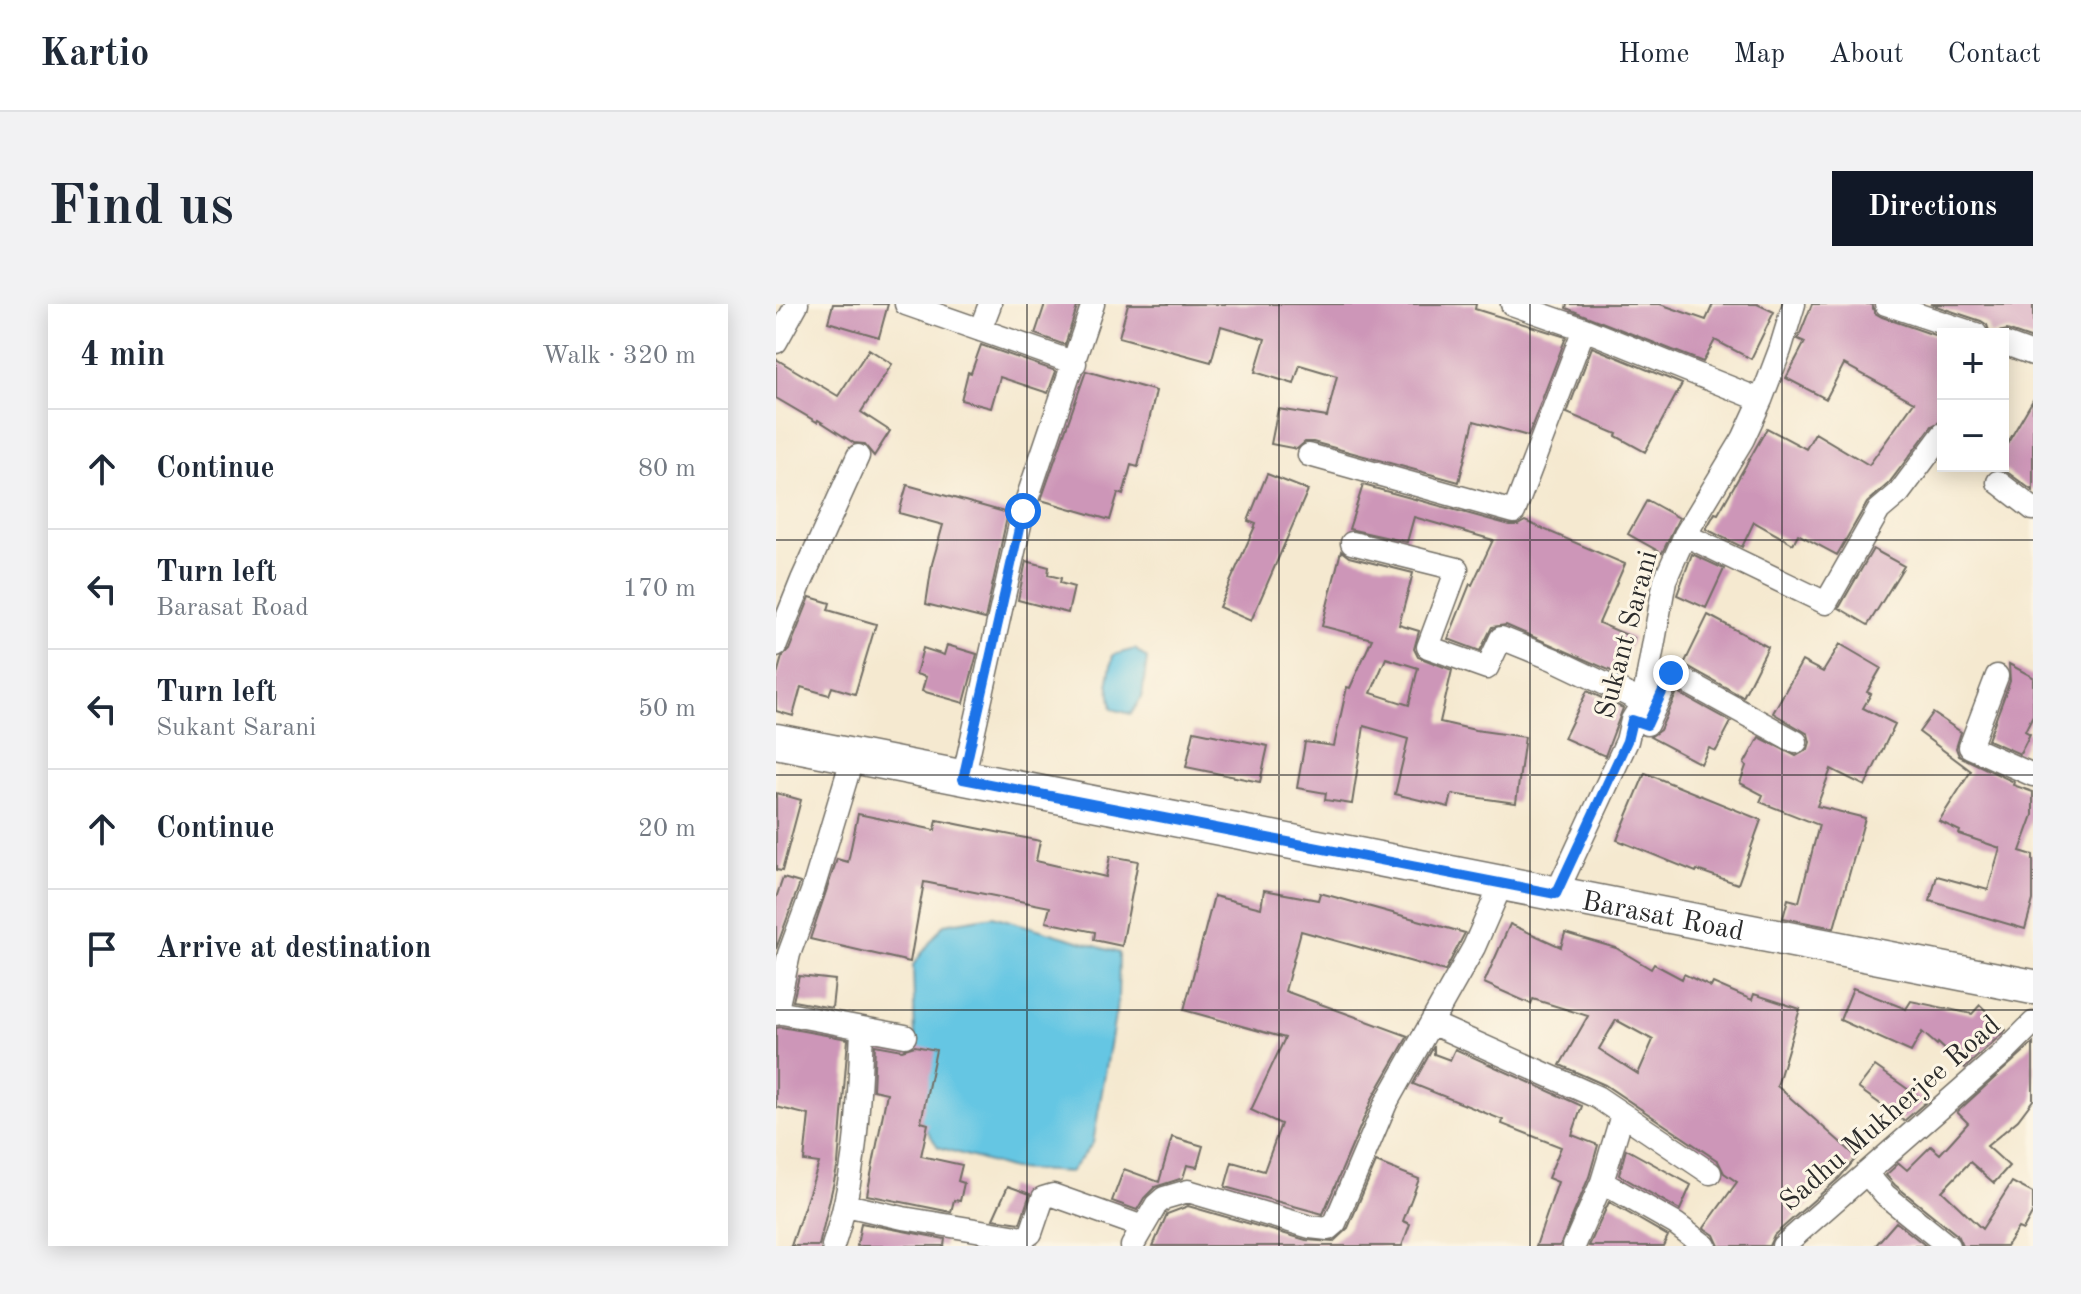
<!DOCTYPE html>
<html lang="en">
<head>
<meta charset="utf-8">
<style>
  :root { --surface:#fff; --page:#f2f2f3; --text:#1f2937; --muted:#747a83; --line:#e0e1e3; --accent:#111827 }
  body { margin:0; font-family:"Old Standard TT",serif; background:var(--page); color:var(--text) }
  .controls { position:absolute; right:24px; top:24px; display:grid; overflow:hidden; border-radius:0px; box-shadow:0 4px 20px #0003 }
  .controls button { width:72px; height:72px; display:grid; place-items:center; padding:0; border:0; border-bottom:2px solid var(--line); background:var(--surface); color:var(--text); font:40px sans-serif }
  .stop { position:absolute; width:24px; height:24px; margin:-18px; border:6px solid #1a73e8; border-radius:50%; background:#fff }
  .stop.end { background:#1a73e8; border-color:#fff; box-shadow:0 2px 8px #0008 }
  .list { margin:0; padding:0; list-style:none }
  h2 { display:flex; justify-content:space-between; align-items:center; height:104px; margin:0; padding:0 32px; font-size:34px }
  h2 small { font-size:26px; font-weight:400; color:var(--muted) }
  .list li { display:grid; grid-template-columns:52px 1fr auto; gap:24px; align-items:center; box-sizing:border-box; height:120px; padding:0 32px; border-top:2px solid var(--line) }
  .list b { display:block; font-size:30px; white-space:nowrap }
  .list p { margin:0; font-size:26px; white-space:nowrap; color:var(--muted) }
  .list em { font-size:26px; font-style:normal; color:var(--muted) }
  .icon { flex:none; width:44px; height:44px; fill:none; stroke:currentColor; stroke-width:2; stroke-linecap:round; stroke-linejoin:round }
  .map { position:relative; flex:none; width:1257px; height:942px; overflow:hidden; border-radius:0px }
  header { display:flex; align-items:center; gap:48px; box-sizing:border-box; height:112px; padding:0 40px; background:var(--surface); border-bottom:2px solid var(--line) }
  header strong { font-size:38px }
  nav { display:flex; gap:44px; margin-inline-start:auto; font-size:28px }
  .intro { display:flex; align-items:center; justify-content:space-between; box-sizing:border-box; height:192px; padding:0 48px }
  h1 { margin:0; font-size:56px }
  .button { padding:20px 36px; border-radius:0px; background:var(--accent); color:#fff; font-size:28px; font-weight:700 }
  main { display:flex; gap:48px; padding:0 48px }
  aside { flex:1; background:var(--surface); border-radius:0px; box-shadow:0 4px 20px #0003 }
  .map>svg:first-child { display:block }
</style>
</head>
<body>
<header>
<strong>Kartio</strong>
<nav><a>Home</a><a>Map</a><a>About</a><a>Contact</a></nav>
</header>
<div class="intro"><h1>Find us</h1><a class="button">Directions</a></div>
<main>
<aside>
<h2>4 min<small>Walk · 320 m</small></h2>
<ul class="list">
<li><svg class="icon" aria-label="ahead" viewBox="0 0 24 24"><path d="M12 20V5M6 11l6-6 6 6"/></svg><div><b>Continue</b></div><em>80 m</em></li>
<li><svg class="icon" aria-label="left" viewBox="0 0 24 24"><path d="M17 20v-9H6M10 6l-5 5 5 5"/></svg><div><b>Turn left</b><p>Barasat Road</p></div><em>170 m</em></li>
<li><svg class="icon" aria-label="left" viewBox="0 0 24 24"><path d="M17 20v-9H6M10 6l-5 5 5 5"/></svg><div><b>Turn left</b><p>Sukant Sarani</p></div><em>50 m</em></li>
<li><svg class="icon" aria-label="ahead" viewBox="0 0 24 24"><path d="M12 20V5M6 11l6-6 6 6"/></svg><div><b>Continue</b></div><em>20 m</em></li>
<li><svg class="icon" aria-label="arrive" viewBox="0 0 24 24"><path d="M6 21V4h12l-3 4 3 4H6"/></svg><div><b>Arrive at destination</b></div></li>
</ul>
</aside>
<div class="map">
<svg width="1257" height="942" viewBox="0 0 1257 942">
  <rect width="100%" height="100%" fill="#fcf5e5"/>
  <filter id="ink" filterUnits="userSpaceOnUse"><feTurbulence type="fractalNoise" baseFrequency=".0125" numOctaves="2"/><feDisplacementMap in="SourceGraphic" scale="16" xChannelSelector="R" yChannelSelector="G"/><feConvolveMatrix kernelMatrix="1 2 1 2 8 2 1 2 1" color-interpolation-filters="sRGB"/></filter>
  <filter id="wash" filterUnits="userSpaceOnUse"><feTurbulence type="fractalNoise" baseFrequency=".006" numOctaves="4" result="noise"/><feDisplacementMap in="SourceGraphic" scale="32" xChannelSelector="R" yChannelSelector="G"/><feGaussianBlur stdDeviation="1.8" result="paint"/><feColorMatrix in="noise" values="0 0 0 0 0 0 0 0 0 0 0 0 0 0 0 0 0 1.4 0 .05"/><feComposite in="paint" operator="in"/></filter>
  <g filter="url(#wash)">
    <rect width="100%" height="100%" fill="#f5e9d0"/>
    <path fill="#65c6e3" stroke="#487887" stroke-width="2" d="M359 345 371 355 366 393 355 410 336 405 332 377 337 351Z
      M217 612 343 649 342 695 317 839 294 868 236 865 162 843 141 811 137 661 168 620Z"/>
    <g id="blocks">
      <path fill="#cd96b8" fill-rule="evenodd" d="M57 0H112L103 33 52 18Z
        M269 0H302L289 41 259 30Z
        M352 0H700L699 5 790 33 752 132 698 117 683 178 537 138H529L521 145 495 140 502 105 551 113 561 72 524 61 518 80 479 68 489 35 445 22 435 58 343 33Z
        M791 0H884L930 16 937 0H981L998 8 975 55 939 36 927 58 790 4Z
        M1036 0H1095L1099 9 1106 13 1167 34V116L1156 122 1113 179 1091 199 1061 251 1022 230 1017 240 978 218 966 243 930 225 939 209 942 210 991 124 1030 145 1039 129 1093 161 1138 98 1068 60 1050 95 1010 74 1029 38 1022 35Z
        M1154 0H1257V35L1231 26 1214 30 1211 21 1205 17Z
        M205 41 280 67 272 89 224 73 215 104 185 96 192 68 195 69Z
        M816 43 906 80 869 148 840 132 841 130 791 109Z
        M93 45 116 60 85 108 114 127 98 152 88 140 78 139 42 116 41 118 0 94V55L62 92Z
        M310 67 380 87 362 163 355 161 347 191 342 189 334 216 265 196Z
        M1257 96V187L1227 165V147Z
        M491 170 532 186 475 317 443 303 480 220 472 217Z
        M131 181 232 209 209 315 150 300 156 260 167 221 123 209Z
        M587 181 734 221H742L749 217 849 260 823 319 858 334 842 370 730 321 716 323 704 347 672 335 694 280 696 281 717 236 638 213 631 238 573 225Z
        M871 196 903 214 886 249 852 230Z
        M1097 245 1128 262 1092 321 1063 304Z
        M565 247 573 253 637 269 623 321 643 327 638 345 642 353 676 366 664 418 699 426 749 433 740 499 676 490 673 503 619 490 632 435 588 422 576 500 549 496 550 489 521 484 529 438 558 442 571 383 574 384 596 335 546 322ZM610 354 642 364 633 401 595 389Z
        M916 250 948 265 930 304 901 291Z
        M250 257 273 263 272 271 285 274 284 279 298 283 292 309 242 296Z
        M34 293 54 299 52 306 100 320 79 390 56 383 53 391 25 383 17 412 0 407V374L6 353 13 346Z
        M932 311 992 343 967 393 908 360Z
        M1064 340 1105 364 1091 388 1095 390 1087 404 1119 420 1089 482 1055 465 1041 502 1089 514 1058 624 1007 614 1012 595 1023 598 1043 521 984 498 987 491 964 479 970 462 968 460 983 433 1020 452 1032 445 1034 438 1032 430 997 409 1026 357 1047 368Z
        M171 341 201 350 188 399 146 387 150 373 140 370 147 344 168 351Z
        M1233 360 1257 373V411L1249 427 1254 430 1244 450 1212 436 1234 377Z
        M811 387 847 404 829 452 788 434Z
        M901 388 955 418 940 447 933 444 925 460 874 433 884 426Z
        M1157 409 1185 428 1180 444 1183 452 1238 478 1237 481 1257 488V511L1244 547 1257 551V596L1249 625 1154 597 1161 572 1212 586 1224 544 1183 530 1184 527 1163 517 1195 467 1143 428Z
        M418 427 492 442 484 478 410 463Z
        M869 469 985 516 962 580 921 566 920 568 841 536Z
        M0 489 25 496 6 567 0 566Z
        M82 510 159 526 161 516 264 537 260 557 330 573 334 552 362 557 346 642 318 636 319 628 270 618 274 603 148 578 134 658 34 635 61 555 72 558Z
        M7 574 24 579 0 645V594Z
        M488 586 542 596 544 589 689 629 669 667 525 627 509 687 632 732 597 793 547 910 449 883 456 858 488 867 505 820 475 806 509 734 408 706 438 592 485 604Z
        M734 620 785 643 789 629 840 644 875 665 878 660 906 675 908 670 935 683 937 679 976 696 978 690 1024 705 1001 782 1081 853 1063 874 998 931 993 942H943L938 931 928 924 961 878 948 869 942 857 829 781 784 761 812 712 757 695 755 700 708 679ZM840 716 877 736 862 770 823 745Z
        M23 672 59 676 56 704 17 697Z
        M1077 684 1130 705 1135 697 1196 710 1204 701 1230 726 1189 764 1162 739 1161 741 1146 728 1135 748 1064 716Z
        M5 723 72 735 62 860 43 942H15L43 859 28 857 33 811 0 803V724Z
        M1257 739V796L1242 816 1211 842 1233 862 1218 879 1194 858 1166 887 1206 925 1236 878 1257 889V908L1247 926 1242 924 1230 942H1186L1181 931 1119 881 1110 871 1123 859 1131 866 1155 842 1164 850 1192 819 1181 808Z
        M99 741 126 746 139 742 160 746 145 818 152 820 145 852 186 861 182 877 188 879 184 897 178 896 175 908 91 891 111 789 97 786Z
        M658 742V750L674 756 679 745 806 802 796 831 822 841 813 873 784 942H760L782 878 772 874 785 843 726 820 727 816 637 780Z
        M1099 762 1150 798 1128 817 1082 784Z
        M396 833 427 842 421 863 411 861 407 874 379 883 368 894 361 906 336 897 348 865 383 878Z
        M850 845 915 881 904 906 843 871Z
        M600 858 643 875 627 917 634 920 626 942H377L391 910 412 902 530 936 557 938 572 924Z
        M232 882 254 890 244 919 217 915Z
        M833 898 892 932 887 942H813Z
        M1120 918 1150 942H1099Z
        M85 919 169 935 168 942H81Z"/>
    </g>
  </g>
  <g filter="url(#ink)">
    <use href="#blocks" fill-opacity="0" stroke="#726e65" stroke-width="2"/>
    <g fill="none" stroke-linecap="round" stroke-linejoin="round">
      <defs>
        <path id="minor" d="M130 0 299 59
          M736 0 808 25 985 96
          M1110 0 1200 30
          M204 26 214 0
          M0 38 21 0
          M1227 39 1257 50
          M533 151 738 208 808 25
          M1222 178 1257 205
          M909 231 1050 299 1103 206 1123 189 1167 130
          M576 239 681 265 652 343 711 364 725 334 777 355 867 398
          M0 341 26 276 82 152
          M1221 372 1194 443 1257 471
          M871 420 895 369 1020 438
          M187 475 247 207 317 0
          M780 590 851 437 856 416 867 398 889 276 909 231 967 135 985 96 1004 46 1018 0
          M1 708 129 732
          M0 710 13 650 37 585 77 452
          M655 719 821 793 934 869
          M1090 869 1109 891 1172 942
          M826 878 900 920 929 942
          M70 901 127 914 248 934 255 929 267 894 277 891 367 923
          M57 942C81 871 83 799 86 725
          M356 942 380 901 388 894 412 887 534 923 552 925 559 919 610 799 698 643 726 579
          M798 942 826 878 846 811
          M1007 942 1225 751 1257 719"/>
        <g id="primary">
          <path id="s1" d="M0 437 1257 683"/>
        </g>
      </defs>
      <use href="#minor" stroke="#726e65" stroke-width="25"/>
      <use href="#primary" stroke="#726e65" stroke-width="37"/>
      <use href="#minor" stroke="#fff" stroke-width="22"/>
      <use href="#primary" stroke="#fff" stroke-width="34"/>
    </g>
  </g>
  <g fill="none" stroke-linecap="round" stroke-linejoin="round" filter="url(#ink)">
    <path stroke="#1a73e8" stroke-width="10" d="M247 207 187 475 780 590 851 437 856 416 871 421 895 369"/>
  </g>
  <path fill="none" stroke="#2b2b2b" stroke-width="2" stroke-opacity="0.55" d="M251 0V942M503 0V942M754 0V942M1006 0V942M0 236H1257M0 471H1257M0 706H1257"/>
  <g text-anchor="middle" stroke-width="6" stroke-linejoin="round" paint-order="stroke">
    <g font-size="28" fill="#2b2b2b" stroke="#fcf5e5">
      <text transform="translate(849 330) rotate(-75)" y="10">Sukant Sarani</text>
      <text dy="10" stroke="none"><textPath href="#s1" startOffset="904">Barasat Road</textPath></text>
      <text transform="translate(1113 808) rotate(-41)" y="10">Sadhu Mukherjee Road</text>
    </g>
  </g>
</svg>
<div class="controls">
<button>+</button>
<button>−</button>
</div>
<div class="stop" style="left:247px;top:207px"></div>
<div class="stop end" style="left:895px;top:369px"></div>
</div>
</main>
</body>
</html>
